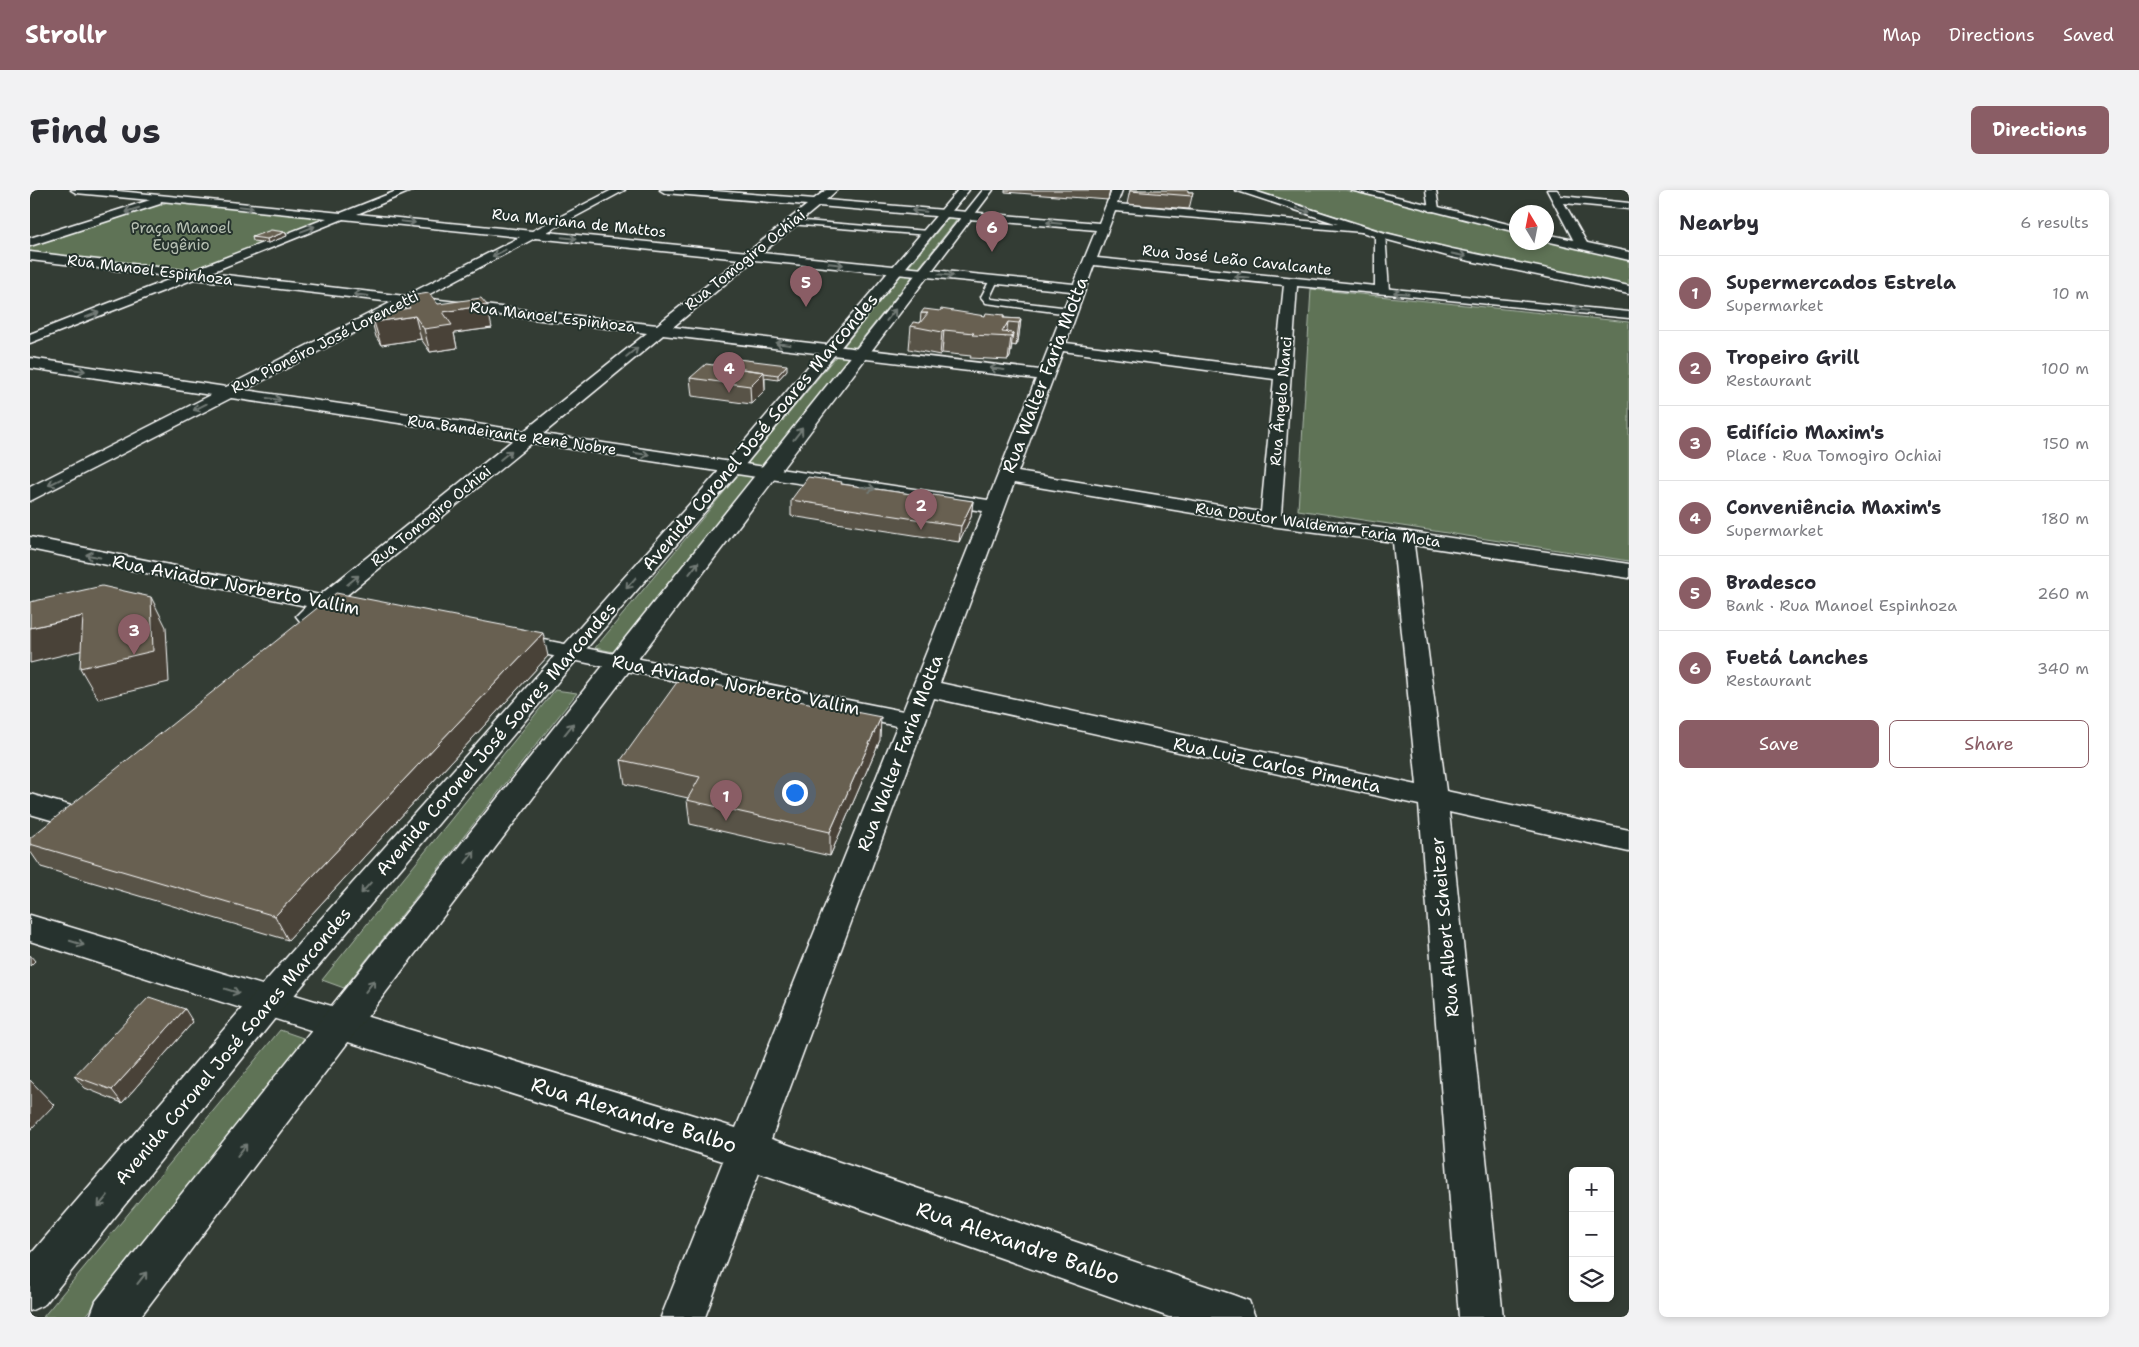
<!DOCTYPE html>
<html lang="en">
<head>
<meta charset="utf-8">
<style>
  :root { --surface:#fff; --page:#f2f2f3; --text:#2b2b33; --muted:#7c7c81; --line:#e1e1e2; --accent:#8a5d65 }
  body { margin:0; font-family:"Shantell Sans",sans-serif; background:var(--page); color:var(--text) }
  .controls { position:absolute; right:15px; bottom:15px; display:grid; overflow:hidden; border-radius:8px; box-shadow:0 2px 8px #0003 }
  .controls button { width:45px; height:45px; display:grid; place-items:center; padding:0; border:0; border-bottom:1px solid var(--line); background:var(--surface); color:var(--text); font:25px sans-serif }
  .compass { position:absolute; left:1479px; top:15px; width:45px; height:45px; border-radius:50%; background:var(--surface); box-shadow:0 2px 8px #0003; rotate:350deg }
  .you { position:absolute; left:764px; top:602px; width:18px; height:18px; margin:-12px; border:4px solid #fff; border-radius:50%; background:#1a73e8; box-shadow:0 0 0 8px #1a73e833 }
  .badge { display:grid; place-items:center; width:32px; height:32px; border-radius:50%; background:var(--accent); color:#fff; font-size:16px; font-weight:700 }
  .pin { position:absolute; translate:-50% -41px; filter:drop-shadow(0 1px 2px #0008) }
  .pin::after { content:''; position:absolute; top:26px; width:18px; height:15px; background:inherit; clip-path:polygon(0 0,100% 0,50% 100%) }
  .list { margin:0; padding:0; list-style:none }
  h2 { display:flex; justify-content:space-between; align-items:center; height:65px; margin:0; padding:0 20px; font-size:21px }
  h2 small { font-size:16px; font-weight:400; color:var(--muted) }
  .list li { display:grid; grid-template-columns:32px 1fr auto; gap:15px; align-items:center; box-sizing:border-box; height:75px; padding:0 20px; border-top:1px solid var(--line) }
  .list b { display:block; font-size:19px; white-space:nowrap }
  .list p { margin:0; font-size:16px; white-space:nowrap; color:var(--muted) }
  .list em { font-size:16px; font-style:normal; color:var(--muted) }
  .actions { display:flex; gap:10px; padding:15px 20px }
  .actions a { flex:1; padding:11px 0; border:1px solid var(--accent); border-radius:8px; text-align:center; font-size:18px; color:var(--accent) }
  .actions .main { background:var(--accent); color:#fff }
  .icon { flex:none; width:28px; height:28px; fill:none; stroke:currentColor; stroke-width:2; stroke-linecap:round; stroke-linejoin:round }
  .map { position:relative; flex:none; width:1599px; height:1127px; overflow:hidden; border-radius:8px }
  header { display:flex; align-items:center; gap:30px; box-sizing:border-box; height:70px; padding:0 25px; background:var(--accent); color:#fff }
  header strong { font-size:24px }
  nav { display:flex; gap:28px; margin-inline-start:auto; font-size:18px }
  .intro { display:flex; align-items:center; justify-content:space-between; box-sizing:border-box; height:120px; padding:0 30px }
  h1 { margin:0; font-size:35px }
  .button { padding:12px 22px; border-radius:8px; background:var(--accent); color:#fff; font-size:18px; font-weight:700 }
  main { display:flex; gap:30px; padding:0 30px }
  aside { flex:1; background:var(--surface); border-radius:8px; box-shadow:0 2px 8px #0003 }
  .map>svg:first-child { display:block }
</style>
</head>
<body>
<header>
<strong>Strollr</strong>
<nav><a>Map</a><a>Directions</a><a>Saved</a></nav>
</header>
<div class="intro"><h1>Find us</h1><a class="button">Directions</a></div>
<main>
<div class="map">
<svg width="1599" height="1127" viewBox="0 0 1599 1127">
  <rect width="100%" height="100%" fill="#333c34"/>
  <filter id="ink" filterUnits="userSpaceOnUse"><feTurbulence type="fractalNoise" baseFrequency=".02" numOctaves="2"/><feDisplacementMap in="SourceGraphic" scale="10" xChannelSelector="R" yChannelSelector="G"/><feConvolveMatrix kernelMatrix="1 2 1 2 8 2 1 2 1" color-interpolation-filters="sRGB"/></filter>
  <g filter="url(#ink)">
    <path fill="#5e7357" stroke="#aeb9ab" d="M1222 0H1315L1486 41V52H1516L1517 49 1599 68V97L1443 65 1373 47Z
      M138 12 301 29 162 82 0 62V55Z
      M920 26 929 27 887 80 877 79Z
      M873 83 884 84 824 159 813 157Z
      M1281 99 1599 132V371L1268 320Z
      M808 164 820 165 731 276 717 274Z
      M709 284 724 286 584 462 565 458Z
      M525 500 547 503 314 798 292 790Z
      M250 840 276 849 55 1127H13Z"/>
    <g fill="none" stroke-linecap="round" stroke-linejoin="round">
      <defs>
        <path id="service" d="M762 30 898 41 902 43 898 45 759 34Z
          M961 88 968 90 960 107 962 109 1040 118 1044 121 1040 124 956 113 951 107Z
          M1352 98 1599 122V128L1349 103V99Z"/>
        <path id="minor" d="M41 0H78L311 23 369 0H383L327 24 502 41 582 0H595L517 42 718 62 777 15 635 3 630 0H672L784 9 796 0H807L796 10 1069 33 1082 0H1092L1087 14 1332 36 1338 39 1332 42 1085 21 1067 68 1345 96V45L1347 43H1355L1359 101 1357 104 1267 96 1251 325 1373 341 1599 374V388L1384 355 1416 601 1599 640V662L1419 622 1473 1127H1429L1389 615 904 508 741 949 1203 1105 1219 1111 1225 1127H1139L729 983 675 1127H631L693 971 0 751V725L706 938 867 536 479 457 470 455 467 450 470 445 479 443 873 521 953 321 502 253 312 409 318 415 315 420 307 422 299 420C289 429 283 434 270 431L266 426 276 416 0 359V347L290 405 483 250 201 208 0 311V297L181 205 0 178V168L196 197 362 112 164 89 0 153V144L146 87 0 70V62L161 81 297 28 131 11 130 14 0 56V48L120 10 46 3ZM789 16 1066 40 1044 94 732 63ZM313 29 490 47 375 106 179 83ZM505 48 710 69 627 135 392 108ZM724 70 1041 101 1010 180 643 137ZM1064 75 1254 95 1245 179 1036 153ZM379 114 617 143 494 241 215 200ZM633 145 1006 189 958 310 513 244ZM1033 161 1244 189 1231 322 988 282ZM984 293 1240 336 1363 352 1387 595 910 493Z
          M1396 0H1406L1409 19 1408 21H1400L1399 19Z
          M1517 0H1527L1531 6 1599 13V19L1534 13 1558 55 1552 59 1546 55Z
          M0 604 45 617 50 624 45 631 35 634 0 624Z"/>
        <path id="tertiary" d="M1205 0H1221L1355 43 1422 59 1599 96V104L1421 67 1347 47Z
          M1321 0H1339L1486 36V42Z
          M1516 44 1599 62V70L1516 51Z"/>
        <path id="secondary" d="M928 0H939L710 281 531 488 250 822 15 1114 0 1121V1065L226 802 696 273Z
          M953 0H963L110 1127H60L66 1111Z"/>
      </defs>
      <use href="#service" stroke="#fff" stroke-width="3"/>
      <use href="#minor" stroke="#fff" stroke-width="3"/>
      <use href="#tertiary" stroke="#fff" stroke-width="3"/>
      <use href="#secondary" stroke="#fff" stroke-width="3"/>
      <use href="#service" fill="#26332d" fill-rule="evenodd"/>
      <use href="#minor" fill="#26332d" fill-rule="evenodd"/>
      <use href="#tertiary" fill="#26332d" fill-rule="evenodd"/>
      <use href="#secondary" fill="#26332d" fill-rule="evenodd"/>
    </g>
    <path fill="#595346" stroke="#fff" d="M975 0H1081L1078 10 975 2Z
      M1100 0 1158 2H1163L1159 19 1097 14Z
      M255 42 257 46 238 53 223 51 222 47Z
      M373 107 408 114 462 138 424 143 427 158 400 162 391 149 351 155 346 147 340 124 376 119Z
      M891 123 955 126 974 125V128L991 129 988 152 986 156 982 155 980 167 978 170 940 168 941 166 912 163 910 165 879 159 881 136 890 133Z
      M683 175 757 180 748 190 735 188V200L721 214 662 206 660 188Z
      M812 294 902 307 943 311 941 327 929 352 761 326V310Z
      M518 466 258 750 11 677 0 661V648Z
      M850 550 800 666 660 634 657 610 658 608 595 594 591 570Z
      M163 832 92 913 55 898 44 886Z"/>
    <path fill="#494339" stroke="#fff" d="M1080 0H1081L1078 10Z
      M255 42 257 46 238 53 237 49Z
      M457 115 462 138 424 143 427 158 400 162 394 139 413 122Z
      M974 125 973 140 978 132 976 147 971 146 973 128Z
      M385 126 391 149 351 155 344 132Z
      M991 129 988 152 986 156 989 133Z
      M914 140 912 163 910 165 912 142Z
      M983 143 980 167 978 170 981 147Z
      M757 175V180L748 190V185Z
      M734 182 735 200 721 214 720 196Z
      M943 311 941 327 929 352 931 336Z
      M121 407 136 437 139 492 68 509 50 478Z
      M53 426 70 456 0 473V438Z
      M513 443 518 466 258 750 245 726Z
      M851 527 850 550 800 666V642Z
      M0 765 5 771 0 776Z
      M155 819 163 832 92 913 82 900Z
      M0 890 24 915 0 940Z"/>
    <path fill="#686051" stroke="#fff" d="M1100 0H1158V2H1163L1162 6 1100 1Z
      M241 40 255 42 237 49 222 47Z
      M399 103 408 114 451 108 457 115 413 122 422 135 394 139 385 126 344 132 340 124 380 118 373 107Z
      M894 119 910 121 911 119 955 126 956 123 974 125 973 128 991 129 989 133 978 132 972 142 983 143 981 147 942 145 944 143 914 140 912 142 881 136 883 132 890 133 898 123H891Z
      M691 167 757 175 748 185 734 183V182L683 175Z
      M676 174 734 182 720 196 660 188Z
      M778 287 812 292 811 294 902 307 903 305 943 311 931 336 761 310Z
      M72 396 121 407 123 461 50 478 53 426 0 438V412Z
      M306 403 513 443 245 726 0 654V648Z
      M650 488 851 527 800 642 657 610 670 587 591 570Z
      M119 807 155 819 82 900 44 886Z"/>
    <defs><path id="oneway-shaft" d="M-6 0H5M1.5-3L5.5 0L1.5 3" fill="none" stroke-width="1.6" stroke-linecap="round" stroke-linejoin="round" transform="scale(1.25)"/></defs>
    <g stroke="#727a76">
      <use href="#oneway-shaft" transform="translate(216 17) rotate(6)"/>
      <use href="#oneway-shaft" transform="translate(102 20) rotate(163)"/>
      <use href="#oneway-shaft" transform="translate(1273 20) rotate(18)"/>
      <use href="#oneway-shaft" transform="translate(889 21) rotate(-175)"/>
      <use href="#oneway-shaft" transform="translate(378 32) rotate(6)"/>
      <use href="#oneway-shaft" transform="translate(1024 33) rotate(-175)"/>
      <use href="#oneway-shaft" transform="translate(278 39) rotate(-21)"/>
      <use href="#oneway-shaft" transform="translate(539 48) rotate(6)"/>
      <use href="#oneway-shaft" transform="translate(469 63) rotate(153)"/>
      <use href="#oneway-shaft" transform="translate(1429 65) rotate(12)"/>
      <use href="#oneway-shaft" transform="translate(806 74) rotate(6)"/>
      <use href="#oneway-shaft" transform="translate(916 85) rotate(6)"/>
      <use href="#oneway-shaft" transform="translate(1212 87) rotate(-174)"/>
      <use href="#oneway-shaft" transform="translate(1371 103) rotate(-174)"/>
      <use href="#oneway-shaft" transform="translate(331 105) rotate(-173)"/>
      <use href="#oneway-shaft" transform="translate(1550 120) rotate(-174)"/>
      <use href="#oneway-shaft" transform="translate(62 125) rotate(-21)"/>
      <use href="#oneway-shaft" transform="translate(861 125) rotate(-52)"/>
      <use href="#oneway-shaft" transform="translate(753 154) rotate(-173)"/>
      <use href="#oneway-shaft" transform="translate(602 162) rotate(-39)"/>
      <use href="#oneway-shaft" transform="translate(967 179) rotate(-173)"/>
      <use href="#oneway-shaft" transform="translate(48 180) rotate(8)"/>
      <use href="#oneway-shaft" transform="translate(244 209) rotate(8)"/>
      <use href="#oneway-shaft" transform="translate(170 217) rotate(153)"/>
      <use href="#oneway-shaft" transform="translate(768 244) rotate(-52)"/>
      <use href="#oneway-shaft" transform="translate(612 264) rotate(8)"/>
      <use href="#oneway-shaft" transform="translate(476 265) rotate(-39)"/>
      <use href="#oneway-shaft" transform="translate(25 292) rotate(153)"/>
      <use href="#oneway-shaft" transform="translate(838 298) rotate(8)"/>
      <use href="#oneway-shaft" transform="translate(63 366) rotate(-169)"/>
      <use href="#oneway-shaft" transform="translate(664 378) rotate(-52)"/>
      <use href="#oneway-shaft" transform="translate(323 390) rotate(-39)"/>
      <use href="#oneway-shaft" transform="translate(601 393) rotate(131)"/>
      <use href="#oneway-shaft" transform="translate(539 539) rotate(-52)"/>
      <use href="#oneway-shaft" transform="translate(440 667) rotate(-52)"/>
      <use href="#oneway-shaft" transform="translate(336 698) rotate(131)"/>
      <use href="#oneway-shaft" transform="translate(47 753) rotate(17)"/>
      <use href="#oneway-shaft" transform="translate(340 796) rotate(-52)"/>
      <use href="#oneway-shaft" transform="translate(202 801) rotate(17)"/>
      <use href="#oneway-shaft" transform="translate(212 960) rotate(-52)"/>
      <use href="#oneway-shaft" transform="translate(73 1011) rotate(130)"/>
      <use href="#oneway-shaft" transform="translate(112 1088) rotate(-52)"/>
    </g>
  </g>
  <g text-anchor="middle" stroke-width="4" stroke-linejoin="round" paint-order="stroke">
    <g font-size="15" fill="#fff" stroke="#26332d">
      <text transform="translate(549 33) rotate(6)" y="5">Rua Mariana de Mattos</text>
      <text transform="translate(715 70) rotate(-39)" y="5">Rua Tomogiro Ochiai</text>
      <text transform="translate(1207 70) rotate(6)" y="5">Rua José Leão Cavalcante</text>
      <text transform="translate(120 80) rotate(7)" y="5">Rua Manoel Espinhoza</text>
      <text transform="translate(523 127) rotate(7)" y="5">Rua Manoel Espinhoza</text>
      <text transform="translate(295 152) rotate(-27)" y="5">Rua Pioneiro José Lorencetti</text>
      <text transform="translate(1251 211) rotate(-85)" y="5">Rua Ângelo Nanci</text>
      <text transform="translate(482 245) rotate(8)" y="5">Rua Bandeirante Renê Nobre</text>
      <text transform="translate(401 326) rotate(-39)" y="5">Rua Tomogiro Ochiai</text>
      <text transform="translate(1288 335) rotate(8)" y="5">Rua Doutor Waldemar Faria Mota</text>
    </g>
    <g font-size="15" fill="#b7c0b3" stroke="#26332d">
      <text x="151" y="43">Praça Manoel<tspan x="151" dy="17">Eugênio</tspan></text>
    </g>
    <g font-size="18" fill="#fff" stroke="#26332d">
      <text transform="translate(1015 185) rotate(-69)" y="6">Rua Walter Faria Motta</text>
      <text transform="translate(730 242) rotate(-50)" y="6">Avenida Coronel José Soares Marcondes</text>
      <text transform="translate(206 395) rotate(11)" y="6">Rua Aviador Norberto Vallim</text>
      <text transform="translate(706 495) rotate(11)" y="6">Rua Aviador Norberto Vallim</text>
      <text transform="translate(466 549) rotate(-49)" y="6">Avenida Coronel José Soares Marcondes</text>
      <text transform="translate(870 563) rotate(-69)" y="6">Rua Walter Faria Motta</text>
      <text transform="translate(1247 575) rotate(12)" y="6">Rua Luiz Carlos Pimenta</text>
      <text transform="translate(1415 737) rotate(-95)" y="6">Rua Albert Scheitzer</text>
      <text transform="translate(203 856) rotate(-50)" y="6">Avenida Coronel José Soares Marcondes</text>
    </g>
    <g font-size="21" fill="#fff" stroke="#26332d">
      <text transform="translate(604 925) rotate(17)" y="7">Rua Alexandre Balbo</text>
      <text transform="translate(988 1053) rotate(19)" y="7">Rua Alexandre Balbo</text>
    </g>
  </g>
</svg>
<div class="controls">
<button>+</button>
<button>−</button>
<button><svg class="icon" aria-label="layers" viewBox="0 0 24 24"><path d="M12 4l9 5-9 5-9-5zM3 14l9 5 9-5"/></svg></button>
</div>
<svg class="compass" viewBox="-18 -18 36 36"><path d="M0-13l5 13h-10z" fill="#e53935"/><path d="M0 13l5-13h-10z" fill="#7c7c81"/></svg>
<div class="you"></div>
<div class="pin badge" style="left:696px;top:631px">1</div>
<div class="pin badge" style="left:891px;top:340px">2</div>
<div class="pin badge" style="left:104px;top:465px">3</div>
<div class="pin badge" style="left:699px;top:203px">4</div>
<div class="pin badge" style="left:776px;top:117px">5</div>
<div class="pin badge" style="left:962px;top:62px">6</div>
</div>
<aside>
<h2>Nearby<small>6 results</small></h2>
<ul class="list">
<li><span class="badge">1</span><div><b>Supermercados Estrela</b><p>Supermarket</p></div><em>10 m</em></li>
<li><span class="badge">2</span><div><b>Tropeiro Grill</b><p>Restaurant</p></div><em>100 m</em></li>
<li><span class="badge">3</span><div><b>Edifício Maxim's</b><p>Place · Rua Tomogiro Ochiai</p></div><em>150 m</em></li>
<li><span class="badge">4</span><div><b>Conveniência Maxim's</b><p>Supermarket</p></div><em>180 m</em></li>
<li><span class="badge">5</span><div><b>Bradesco</b><p>Bank · Rua Manoel Espinhoza</p></div><em>260 m</em></li>
<li><span class="badge">6</span><div><b>Fuetá Lanches</b><p>Restaurant</p></div><em>340 m</em></li>
</ul>
<div class="actions"><a class="main">Save</a><a>Share</a></div>
</aside>
</main>
</body>
</html>
